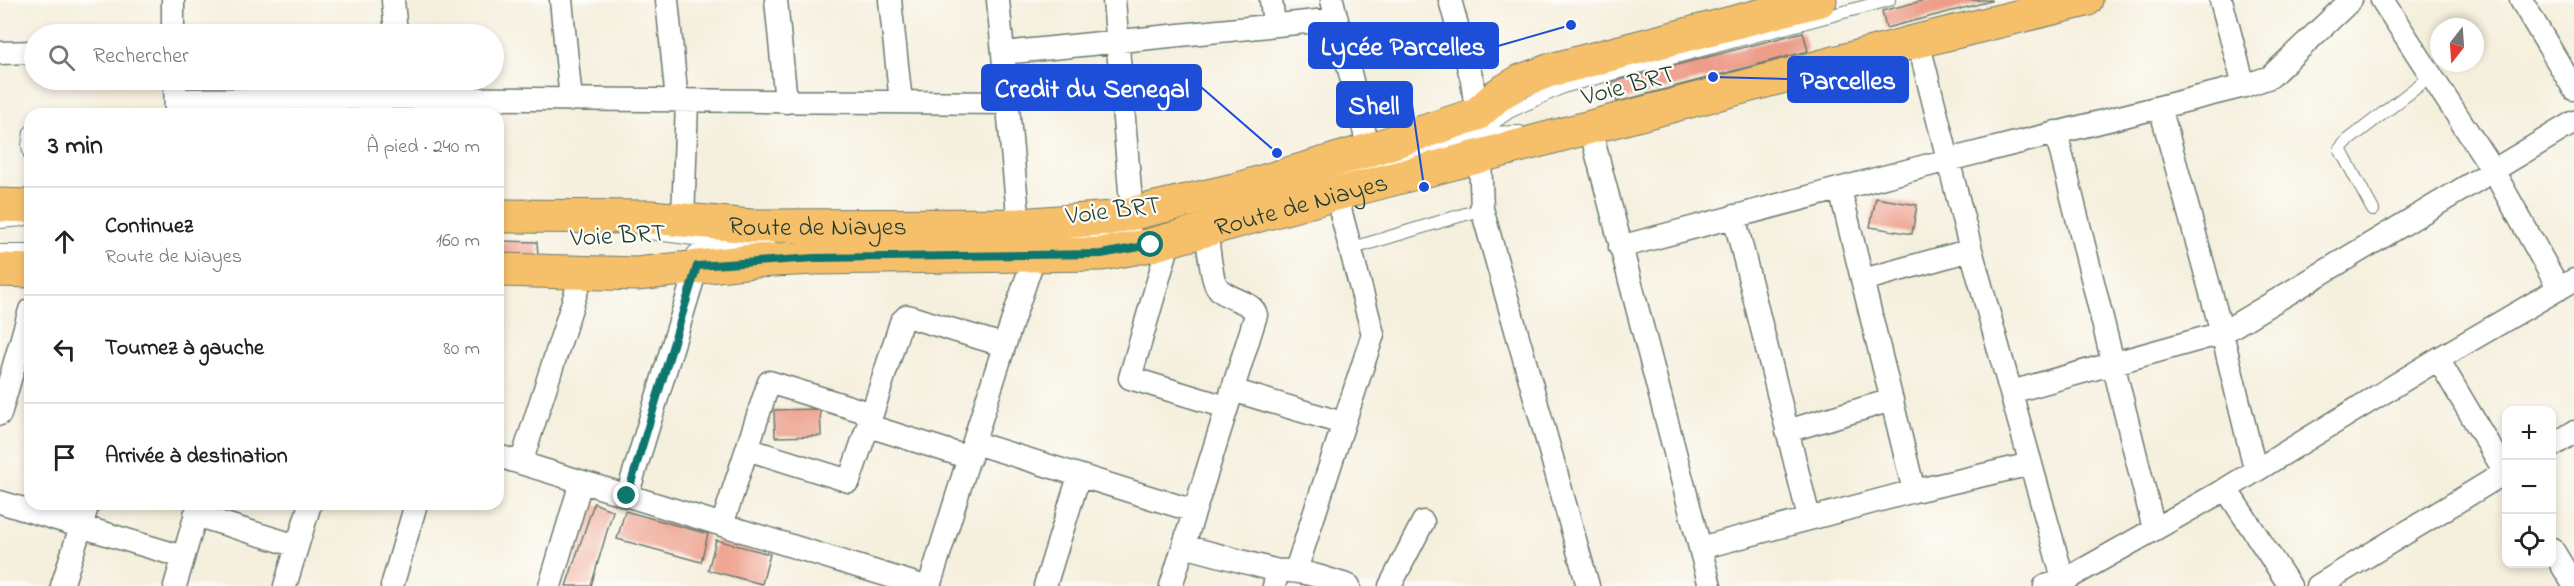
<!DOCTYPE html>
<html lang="fr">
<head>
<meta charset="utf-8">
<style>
  :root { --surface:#fff; --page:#f2f2f2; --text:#222; --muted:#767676; --line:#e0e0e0 }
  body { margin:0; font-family:"Indie Flower",sans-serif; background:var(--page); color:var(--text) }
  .controls { position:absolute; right:18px; bottom:18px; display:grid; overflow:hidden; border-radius:12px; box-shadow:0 3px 9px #0003 }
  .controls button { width:54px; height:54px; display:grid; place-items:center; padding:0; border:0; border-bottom:2px solid var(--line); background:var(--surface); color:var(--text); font:30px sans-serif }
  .compass { position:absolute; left:2430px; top:18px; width:54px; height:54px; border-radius:50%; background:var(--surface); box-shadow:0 3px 9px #0003; rotate:197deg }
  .stop { position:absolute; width:18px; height:18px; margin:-14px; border:4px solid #0f766e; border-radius:50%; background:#fff }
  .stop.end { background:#0f766e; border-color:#fff; box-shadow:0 2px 6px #0008 }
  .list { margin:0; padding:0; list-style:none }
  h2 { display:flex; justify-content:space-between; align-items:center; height:78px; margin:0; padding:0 24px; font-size:26px }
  h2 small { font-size:20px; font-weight:400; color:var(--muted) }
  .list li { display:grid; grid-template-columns:39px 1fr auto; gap:18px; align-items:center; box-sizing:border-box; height:108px; padding:0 24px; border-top:2px solid var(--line) }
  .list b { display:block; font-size:22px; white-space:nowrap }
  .list p { margin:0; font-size:20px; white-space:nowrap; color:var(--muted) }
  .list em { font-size:20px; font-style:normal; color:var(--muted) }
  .icon { flex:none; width:33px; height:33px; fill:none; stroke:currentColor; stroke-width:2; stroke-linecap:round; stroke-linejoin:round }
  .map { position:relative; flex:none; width:2574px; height:586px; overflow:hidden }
  .search { position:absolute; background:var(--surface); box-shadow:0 3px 9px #0003; left:24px; top:24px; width:480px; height:66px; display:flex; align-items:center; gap:15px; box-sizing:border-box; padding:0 21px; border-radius:33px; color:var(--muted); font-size:22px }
  .panel { position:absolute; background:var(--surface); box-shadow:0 3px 9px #0003; left:24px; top:108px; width:480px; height:402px; border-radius:18px }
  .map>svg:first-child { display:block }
</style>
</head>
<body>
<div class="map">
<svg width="2574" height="586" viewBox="0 0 2574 586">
  <rect width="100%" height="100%" fill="#fdfcf7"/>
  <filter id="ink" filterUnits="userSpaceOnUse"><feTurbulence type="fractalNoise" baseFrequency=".0167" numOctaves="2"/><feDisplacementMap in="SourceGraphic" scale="12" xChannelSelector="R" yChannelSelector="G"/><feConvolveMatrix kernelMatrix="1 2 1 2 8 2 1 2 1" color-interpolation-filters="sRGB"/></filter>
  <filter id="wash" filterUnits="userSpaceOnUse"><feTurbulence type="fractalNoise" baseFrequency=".008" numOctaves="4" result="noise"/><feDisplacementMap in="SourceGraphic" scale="24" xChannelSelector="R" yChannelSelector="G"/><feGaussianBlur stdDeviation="1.35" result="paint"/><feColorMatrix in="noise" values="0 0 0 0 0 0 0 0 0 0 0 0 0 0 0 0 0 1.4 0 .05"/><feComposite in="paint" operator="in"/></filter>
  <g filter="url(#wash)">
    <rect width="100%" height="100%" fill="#f5efdd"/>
    <g id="blocks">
      <path fill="#ed9d8a" d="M1925 0H1991V1L1886 28 1882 11Z
        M1803 32 1808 51 1617 102 1612 82Z
        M1876 198 1917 205 1912 234 1870 227Z
        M498 241 537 242 538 256H498Z
        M820 409 821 436 775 437 774 410Z
        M594 503 613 511 591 586H566Z
        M625 511 708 534 701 562 617 539Z
        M716 540 770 554 762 584 708 570Z"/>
    </g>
  </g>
  <g filter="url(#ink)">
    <use href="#blocks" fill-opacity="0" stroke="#6a7b6f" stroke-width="1.5"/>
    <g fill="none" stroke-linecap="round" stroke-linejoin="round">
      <defs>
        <path id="lane" d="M30 132 28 146 30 155
          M1479 133 1509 112 1563 87 1889 0
          M1331 179 1479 133 1520 132
          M2373 210 2340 149 2346 142 2431 76
          M0 222 23 220
          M642 232 723 243
          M1051 239 1135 232
          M1350 249 1482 209
          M0 251H30
          M694 252 739 245 769 244"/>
        <path id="street" d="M393 0 396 34
          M561 0 571 100
          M667 0 677 101
          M776 0 786 102
          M890 0 901 102
          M998 0 1019 225
          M1114 0 1132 214
          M1271 0 1274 24
          M1332 0 1369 150
          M1450 0 1472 80 1479 133 1482 209 1588 586
          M2221 0 2244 86
          M2382 0 2494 172 2559 289
          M2521 0 2574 89
          M173 34V0
          M1918 41 1971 250 2065 586
          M0 53 34 52
          M1003 53 1336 19
          M175 80 176 114
          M176 100 402 98 1008 103
          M2160 107 2222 333 2255 469
          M1590 128 1710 586
          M2056 132 2154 529
          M1840 189 1914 491
          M1734 216 1809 518
          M683 221 687 101
          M1170 239 1130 378 1226 407
          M1620 247 1948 160 2244 86 2270 77 2351 0
          M1863 280 1971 250
          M2438 359 2506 474
          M1232 390 1342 423
          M2011 392 2222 333 2574 122
          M0 414 30 310
          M872 414 901 322 907 316 1003 345
          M869 426 970 458
          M1787 431 1892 400
          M975 443 1194 511
          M2552 446 2574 432
          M498 456 922 586
          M521 463 582 274
          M2226 489 2290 586
          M627 496 697 266
          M0 502 183 557
          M195 515 297 546
          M722 525 769 382 872 414 849 481 747 449
          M1184 546 1278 571
          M1700 548 1914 491 2031 464
          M2552 549 2574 585
          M1296 570 1373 334 1336 194
          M62 586 88 504
          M175 586 199 504
          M285 586 310 504
          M392 586 416 504
          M550 586 581 482
          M929 586C964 476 996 364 1035 255
          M1045 586 1079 476
          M1171 586 1256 315C1252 299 1225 301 1216 285 1211 277 1208 241 1206 230
          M1274 586 1278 571C1302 569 1326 579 1349 586
          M1390 586 1423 522
          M2045 586 2063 581 2226 489 2438 359 2574 280
          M2318 586 2506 472"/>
        <g id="primary">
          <path d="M0 205 30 206"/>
          <path id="s1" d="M498 216 651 217 751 226 1019 225 1112 218 1238 189 1369 150 1477 114 1499 94 1521 81 1551 70 1820 0"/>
          <path d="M0 270 30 271"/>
          <path id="s2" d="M498 270 637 274 753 261 815 258 1101 254 1151 245 1336 194 1918 41 2086 0"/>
        </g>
      </defs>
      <use href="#lane" stroke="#6a7b6f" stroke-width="14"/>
      <use href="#street" stroke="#6a7b6f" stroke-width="25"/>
      <use href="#primary" stroke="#6a7b6f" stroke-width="35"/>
      <use href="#lane" stroke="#fff" stroke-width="12"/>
      <use href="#street" stroke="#fff" stroke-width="22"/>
      <use href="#primary" stroke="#f6c06b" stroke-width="33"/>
    </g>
  </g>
  <g fill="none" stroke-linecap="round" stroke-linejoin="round" filter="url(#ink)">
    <path stroke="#0f766e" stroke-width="8" d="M627 496 697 266 815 258 1101 254 1151 245"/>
  </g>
  <g text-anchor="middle" stroke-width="4.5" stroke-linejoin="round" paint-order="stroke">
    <g font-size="26" fill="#1f3d34" stroke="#fdfcf7">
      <text transform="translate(1628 84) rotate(-15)" y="9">Voie BRT</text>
      <text dy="9" stroke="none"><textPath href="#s2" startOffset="810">Route de Niayes</textPath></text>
      <text transform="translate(1113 209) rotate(-7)" y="9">Voie BRT</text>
      <text dy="9" stroke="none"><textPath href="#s1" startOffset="320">Route de Niayes</textPath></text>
      <text transform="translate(618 234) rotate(-3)" y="9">Voie BRT</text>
    </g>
  </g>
  <path fill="none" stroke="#1d4ed8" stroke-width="2" d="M1571 25L1498 46M1713 77L1788 79M1277 153L1201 87M1424 187L1412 104"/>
  <g fill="#1d4ed8" stroke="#fdfcf7" stroke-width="2">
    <circle cx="1571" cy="25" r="6"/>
    <circle cx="1713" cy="77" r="6"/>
    <circle cx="1277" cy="153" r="6"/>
    <circle cx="1424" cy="187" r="6"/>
  </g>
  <g fill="#1d4ed8" stroke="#1d4ed8" stroke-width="2">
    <rect x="1309" y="23" width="189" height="45" rx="6"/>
    <rect x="1788" y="57" width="120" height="45" rx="6"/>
    <rect x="982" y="65" width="219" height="45" rx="6"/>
    <rect x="1337" y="82" width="75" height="45" rx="6"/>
  </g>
  <g font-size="27" text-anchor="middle" font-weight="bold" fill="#fff">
    <text x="1403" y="55">Lycée Parcelles</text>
    <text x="1848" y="89">Parcelles</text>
    <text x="1092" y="97">Credit du Senegal</text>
    <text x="1374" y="114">Shell</text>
  </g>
</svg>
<div class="controls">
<button>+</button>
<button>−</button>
<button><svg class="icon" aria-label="locate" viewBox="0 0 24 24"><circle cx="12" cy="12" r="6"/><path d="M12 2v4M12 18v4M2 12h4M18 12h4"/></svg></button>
</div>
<svg class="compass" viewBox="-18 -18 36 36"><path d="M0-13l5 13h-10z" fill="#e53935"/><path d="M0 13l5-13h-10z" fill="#767676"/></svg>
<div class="stop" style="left:1151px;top:245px"></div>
<div class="stop end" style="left:627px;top:496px"></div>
<div class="search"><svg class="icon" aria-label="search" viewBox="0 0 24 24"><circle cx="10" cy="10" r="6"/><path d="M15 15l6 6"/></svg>Rechercher</div>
<section class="panel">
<h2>3 min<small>À pied · 240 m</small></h2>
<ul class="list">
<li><svg class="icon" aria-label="ahead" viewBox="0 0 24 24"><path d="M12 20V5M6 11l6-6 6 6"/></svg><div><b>Continuez</b><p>Route de Niayes</p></div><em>160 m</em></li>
<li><svg class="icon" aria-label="left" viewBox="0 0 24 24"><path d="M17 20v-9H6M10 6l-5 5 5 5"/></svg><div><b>Tournez à gauche</b></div><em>80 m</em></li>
<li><svg class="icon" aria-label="arrive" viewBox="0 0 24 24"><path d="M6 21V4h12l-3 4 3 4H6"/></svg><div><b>Arrivée à destination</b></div></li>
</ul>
</section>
</div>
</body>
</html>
